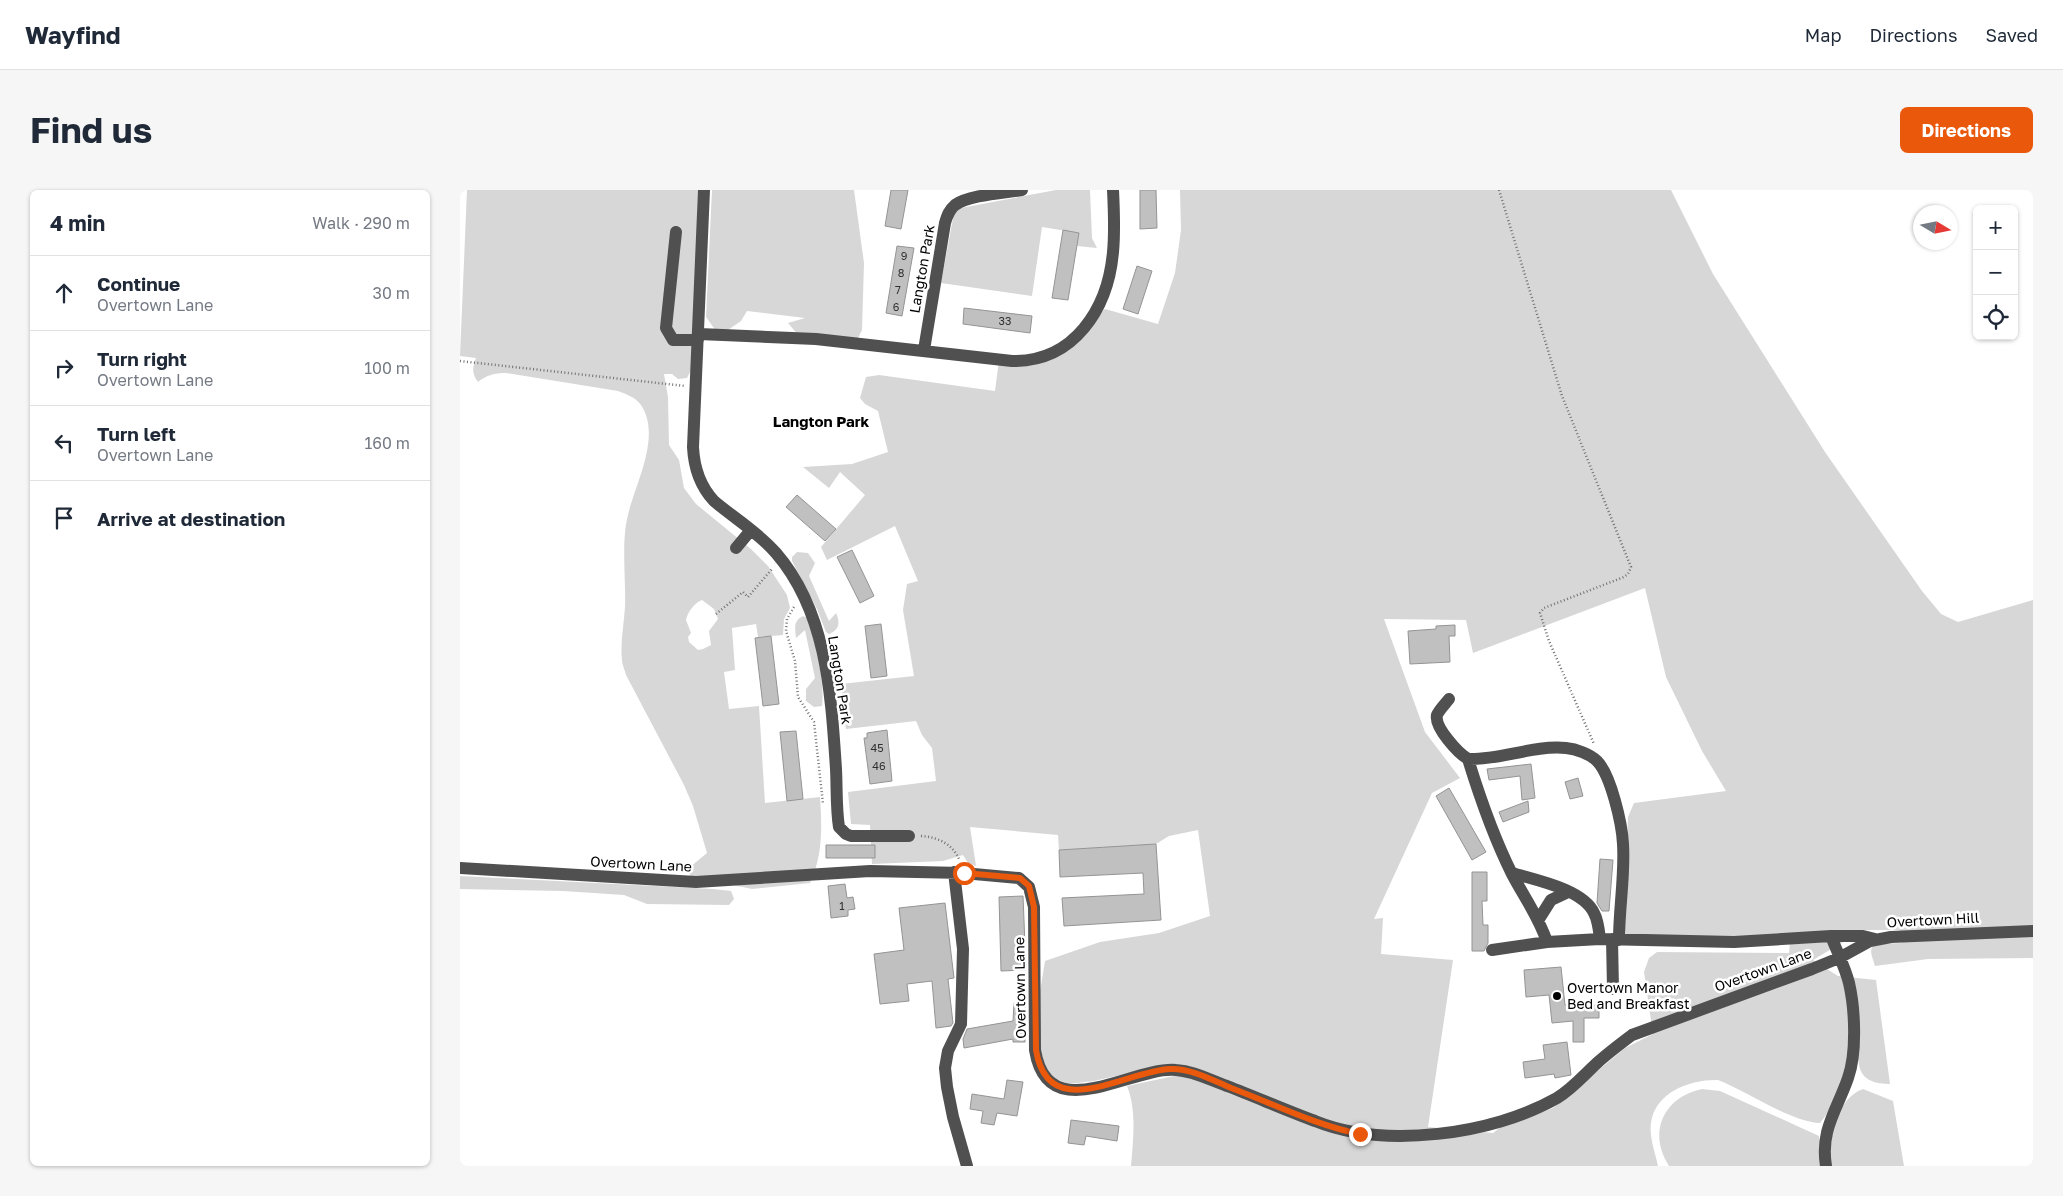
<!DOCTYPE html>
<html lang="en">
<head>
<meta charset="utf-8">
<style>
  :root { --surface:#fff; --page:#f6f6f7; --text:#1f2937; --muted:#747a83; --line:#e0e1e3; --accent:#ea580c }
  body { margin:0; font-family:"Golos Text",sans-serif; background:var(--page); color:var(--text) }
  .controls { position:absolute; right:15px; top:15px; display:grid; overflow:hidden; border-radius:8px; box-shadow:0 1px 4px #0004 }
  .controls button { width:45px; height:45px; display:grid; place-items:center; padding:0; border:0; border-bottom:1px solid var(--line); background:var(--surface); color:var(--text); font:25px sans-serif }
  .compass { position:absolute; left:1453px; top:15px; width:45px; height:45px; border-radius:50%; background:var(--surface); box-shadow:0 1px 4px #0004; rotate:100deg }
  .stop { position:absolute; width:15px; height:15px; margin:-11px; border:4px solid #ea580c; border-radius:50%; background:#fff }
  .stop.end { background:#ea580c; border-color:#fff; box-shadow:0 1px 5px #0008 }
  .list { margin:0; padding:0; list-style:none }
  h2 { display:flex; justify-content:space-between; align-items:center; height:65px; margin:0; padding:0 20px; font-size:21px }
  h2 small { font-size:16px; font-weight:400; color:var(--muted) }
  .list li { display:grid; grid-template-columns:32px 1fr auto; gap:15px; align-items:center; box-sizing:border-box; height:75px; padding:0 20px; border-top:1px solid var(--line) }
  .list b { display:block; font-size:19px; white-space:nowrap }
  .list p { margin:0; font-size:16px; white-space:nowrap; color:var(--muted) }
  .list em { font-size:16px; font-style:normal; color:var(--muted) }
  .icon { flex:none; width:28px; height:28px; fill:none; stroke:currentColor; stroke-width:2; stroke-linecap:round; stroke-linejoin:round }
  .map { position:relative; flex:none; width:1573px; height:976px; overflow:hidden; border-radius:8px }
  header { display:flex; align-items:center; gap:30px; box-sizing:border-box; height:70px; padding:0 25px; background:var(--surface); border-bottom:1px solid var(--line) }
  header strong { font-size:24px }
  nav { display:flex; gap:28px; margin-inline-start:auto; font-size:18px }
  .intro { display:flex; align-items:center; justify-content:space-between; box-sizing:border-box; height:120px; padding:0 30px }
  h1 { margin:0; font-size:35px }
  .button { padding:12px 22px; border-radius:8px; background:var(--accent); color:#fff; font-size:18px; font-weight:700 }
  main { display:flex; gap:30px; padding:0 30px }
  aside { flex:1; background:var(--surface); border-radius:8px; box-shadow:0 1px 4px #0004 }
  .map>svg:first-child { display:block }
</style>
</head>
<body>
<header>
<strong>Wayfind</strong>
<nav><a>Map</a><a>Directions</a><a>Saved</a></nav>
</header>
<div class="intro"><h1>Find us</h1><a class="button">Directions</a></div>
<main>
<aside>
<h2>4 min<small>Walk · 290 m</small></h2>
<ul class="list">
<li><svg class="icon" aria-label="ahead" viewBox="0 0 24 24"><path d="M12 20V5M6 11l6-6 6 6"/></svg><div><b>Continue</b><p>Overtown Lane</p></div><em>30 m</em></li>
<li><svg class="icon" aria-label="right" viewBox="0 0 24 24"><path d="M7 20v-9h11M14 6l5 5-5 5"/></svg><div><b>Turn right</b><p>Overtown Lane</p></div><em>100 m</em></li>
<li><svg class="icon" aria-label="left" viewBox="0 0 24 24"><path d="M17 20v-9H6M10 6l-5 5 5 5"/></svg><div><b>Turn left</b><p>Overtown Lane</p></div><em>160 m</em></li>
<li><svg class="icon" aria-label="arrive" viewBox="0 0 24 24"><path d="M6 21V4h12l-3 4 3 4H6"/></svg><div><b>Arrive at destination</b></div></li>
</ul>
</aside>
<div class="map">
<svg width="1573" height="976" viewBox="0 0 1573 976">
  <rect width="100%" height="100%" fill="#fff"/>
  <path fill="#d7d7d7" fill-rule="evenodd" d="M7 0H238L234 174 227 188 218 189 212 184H204L208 207 209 255 219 270 224 298 236 314 291 359 308 376 327 405 330 418 324 429 323 445 298 447 296 434 272 438 275 480 264 482 269 519 299 516 305 613 360 607C362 637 363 665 350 693L292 699 230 686V677L247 663 233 616 224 595 166 485C165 480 162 475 162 470 160 453 164 434 165 417 166 389 161 351 168 325 175 294 202 246 181 215 175 207 166 204 158 201L46 183C34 183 27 185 18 192 12 184 12 179 16 168L0 166ZM242 410 254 419 258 429 249 441 251 455 243 459 238 460 229 452 228 447 231 443 226 430C227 423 235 412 242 410Z
    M252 0H394L404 73 402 140 396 152 339 146 328 133 345 128 287 121 281 131 265 142 256 141 246 127Z
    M596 0H630L632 48 637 58 617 56 619 43 582 37 572 106 481 93 494 23 501 18Z
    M720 0H1211L1253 84 1365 262 1462 401 1481 424 1498 432 1573 410V768L1468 769 1415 776C1413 768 1408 761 1414 754L1442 753 1441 742 1439 740H1403L1353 770 1378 786 1416 790 1430 894C1392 893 1399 872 1398 842 1389 872 1381 908 1360 933 1331 932 1287 901 1258 890 1231 889 1195 902 1191 933 1189 947 1195 962 1198 976H671C673 950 677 921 667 896L714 886 704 875 634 891 609 894 593 888 582 873 579 831 578 814 585 771 640 752 699 743 750 726 738 640 709 646 696 654 599 660 598 645 510 637 516 676 508 673 503 665 483 671 412 674 410 635 391 634 388 602 476 591 472 558 462 545 456 531 386 539 381 494 454 486 443 420 447 394 458 391 435 336 367 370 361 357 405 305 380 282 369 298 343 277 392 274 428 262 418 221 405 214 400 208 406 187 419 185 535 201 539 170 584 171 645 119 698 134 715 83 721 40ZM1185 398 1206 487 1242 561 1266 601 1174 613 1168 627 1164 736 1166 745 1330 750 1329 763 1197 762 1189 768 1184 782 1193 844 1165 858 1093 918 1063 930 1042 936 1033 943 968 937 993 770 921 764 923 728 914 729 972 603 1000 588 965 542 924 429 1006 430 1013 463Z
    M337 362 348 363 355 373 349 386 369 431 376 423C380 432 380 440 369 444L366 442 357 419 332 371V367Z
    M343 426 349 429C355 457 365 488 362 516L354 517 346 511V499L355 488 345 440 336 448C335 438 333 431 343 426Z
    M0 686 253 699 271 701 274 709 269 715 187 714 164 705 103 701 0 699Z
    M1242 899 1260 901 1359 946 1360 976H1209C1187 942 1204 907 1242 899Z
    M1403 899 1433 911 1444 976H1370C1369 951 1375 909 1403 899Z"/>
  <path fill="#c0c0c0" stroke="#949494" d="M431 0H448L441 39 425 36Z
    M680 0H696L697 38 680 39Z
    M603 40 619 43 608 110 592 108Z
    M437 56 454 58 442 126 426 123Z
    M677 76 692 81 678 124 663 119Z
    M504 118 572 126 570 143 503 134Z
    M337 305 376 339 365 351 326 317Z
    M392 360 414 406 400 413 377 367Z
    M421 434 427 486 411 488 405 436Z
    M995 435V446H989L990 472 950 474 948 441 976 439V436Z
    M311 446 319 514 303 516 295 448Z
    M427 540 432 591 410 594 404 548H407V543Z
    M336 541 343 609 327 611 320 542Z
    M1071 574 1075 608 1062 610 1060 586 1029 590 1027 579Z
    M1118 588 1123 606 1110 609 1105 592Z
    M989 598 1026 662 1012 670 976 606Z
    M1068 611 1069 622 1043 632 1039 622Z
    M696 654 701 730 604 736 602 708 684 704 683 683 600 687 599 660Z
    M366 655H415V668H366Z
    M1140 669 1153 670 1149 721H1142L1137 713Z
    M1012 682H1027V711H1022L1023 735H1028V753L1024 761H1012Z
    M385 694 387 708 393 707 395 719 388 720V726L371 728 368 696Z
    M563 706 566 780 541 781 539 707Z
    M485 713 494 788 488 789 493 833 491 836 476 838 472 791 447 794 449 811 420 814 414 764 444 760 439 718Z
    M1101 777 1105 815H1139V828H1124V852H1113V831L1092 833 1089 805 1066 807 1064 780Z
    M554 813H565V852H553V849L504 858 503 849 507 839 553 831Z
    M1107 852 1111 885 1095 888 1094 884 1065 888 1063 872 1085 869 1083 855Z
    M547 890 563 892 557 926 537 923 534 935 521 933 523 921 510 919 512 904 544 909Z
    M611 930 659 936 657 951 626 946 624 955 608 953Z"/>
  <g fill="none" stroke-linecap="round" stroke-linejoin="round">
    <path stroke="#727272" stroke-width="2.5" stroke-dasharray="1 2.5" stroke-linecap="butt" d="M1039 0 1102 206 1171 377 1168 384 1164 387 1084 418 1080 423 1089 451 1134 554
      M0 171 225 196
      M334 417 327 429 326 441 335 471 338 507 354 532 363 614
      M256 424 283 402 288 407 312 379
      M461 646C478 647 493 654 500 671"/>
    <path stroke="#505050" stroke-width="12" d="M244 0 233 257C234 278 240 296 254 311 274 328 298 342 316 363 367 422 371 504 376 579 377 598 376 618 379 637L386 644 391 646H449
      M216 42 206 138 213 150H238
      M239 144 356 149 552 171C614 172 648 119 653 62 655 41 654 20 653 0
      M464 160 485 33C487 26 489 20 495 15 509 5 544 3 562 0
      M276 358 291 340
      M989 509C986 513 979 520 977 525 974 537 998 563 1008 569 1041 570 1073 555 1106 558 1116 559 1130 564 1137 571 1151 585 1162 634 1163 654 1165 685 1159 718 1159 750
      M1008 569C1020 608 1034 648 1052 684 1064 707 1079 727 1087 752
      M0 678 236 692 410 681 503 683 559 688 569 697 574 717 575 860C588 939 671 876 716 880 734 881 750 890 767 896 796 907 825 920 855 931 924 959 1032 945 1097 908 1112 899 1124 885 1137 873 1148 863 1160 854 1172 845L1352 779 1379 768 1410 751 1431 747 1573 741
      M494 682 503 759 501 834 488 861 485 878 487 897 493 927 507 976
      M1052 683C1075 690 1123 699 1134 723 1138 730 1139 740 1140 749
      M1079 729 1091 710 1108 702
      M1371 746H1403L1415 749
      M1152 749 1153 799
      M1032 760 1087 752 1140 749 1274 752 1371 746C1377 762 1385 777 1389 793 1395 819 1397 863 1388 888 1377 920 1360 940 1366 976"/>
  </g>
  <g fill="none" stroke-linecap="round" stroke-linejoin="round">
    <path stroke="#ea580c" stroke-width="6" d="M504 683 560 688 569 696 574 717 576 860C588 935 665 881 710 879 731 878 752 890 771 898 814 914 855 935 900 944"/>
  </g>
  <circle fill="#000" stroke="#fff" stroke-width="2" cx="1097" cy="806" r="5"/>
  <g text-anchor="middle" stroke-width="5" stroke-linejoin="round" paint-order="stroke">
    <g font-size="11" fill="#303030">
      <text x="444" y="70">9</text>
      <text x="441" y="87">8</text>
      <text x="438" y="104">7</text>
      <text x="436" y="121">6</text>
      <text x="545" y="135">33</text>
      <text x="417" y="562">45</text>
      <text x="419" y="580">46</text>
      <text x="382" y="720">1</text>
    </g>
    <g font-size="14" fill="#000" stroke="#fff">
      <text transform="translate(462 79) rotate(-80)" y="5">Langton Park</text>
      <text transform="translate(380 490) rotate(81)" y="5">Langton Park</text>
      <text transform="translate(181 674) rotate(3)" y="5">Overtown Lane</text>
      <text transform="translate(1473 730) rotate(-3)" y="5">Overtown Hill</text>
      <text transform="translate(1303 780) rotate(-20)" y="5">Overtown Lane</text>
      <text transform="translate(560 798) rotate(-91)" y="5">Overtown Lane</text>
    </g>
    <g font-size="14" fill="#000" stroke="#fff" text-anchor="start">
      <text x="1107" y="803">Overtown Manor<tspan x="1107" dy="16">Bed and Breakfast</tspan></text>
    </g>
    <g font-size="15" font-weight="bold" fill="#000" stroke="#fff">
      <text x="361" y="237">Langton Park</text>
    </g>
  </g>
</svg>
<div class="controls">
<button>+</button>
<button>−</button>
<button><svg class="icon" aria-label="locate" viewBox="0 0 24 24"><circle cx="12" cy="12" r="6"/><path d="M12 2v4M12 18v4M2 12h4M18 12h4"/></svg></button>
</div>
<svg class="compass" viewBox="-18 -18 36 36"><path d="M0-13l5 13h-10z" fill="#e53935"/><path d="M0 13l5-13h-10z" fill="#747a83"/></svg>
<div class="stop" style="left:504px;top:683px"></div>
<div class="stop end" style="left:900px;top:944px"></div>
</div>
</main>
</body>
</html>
